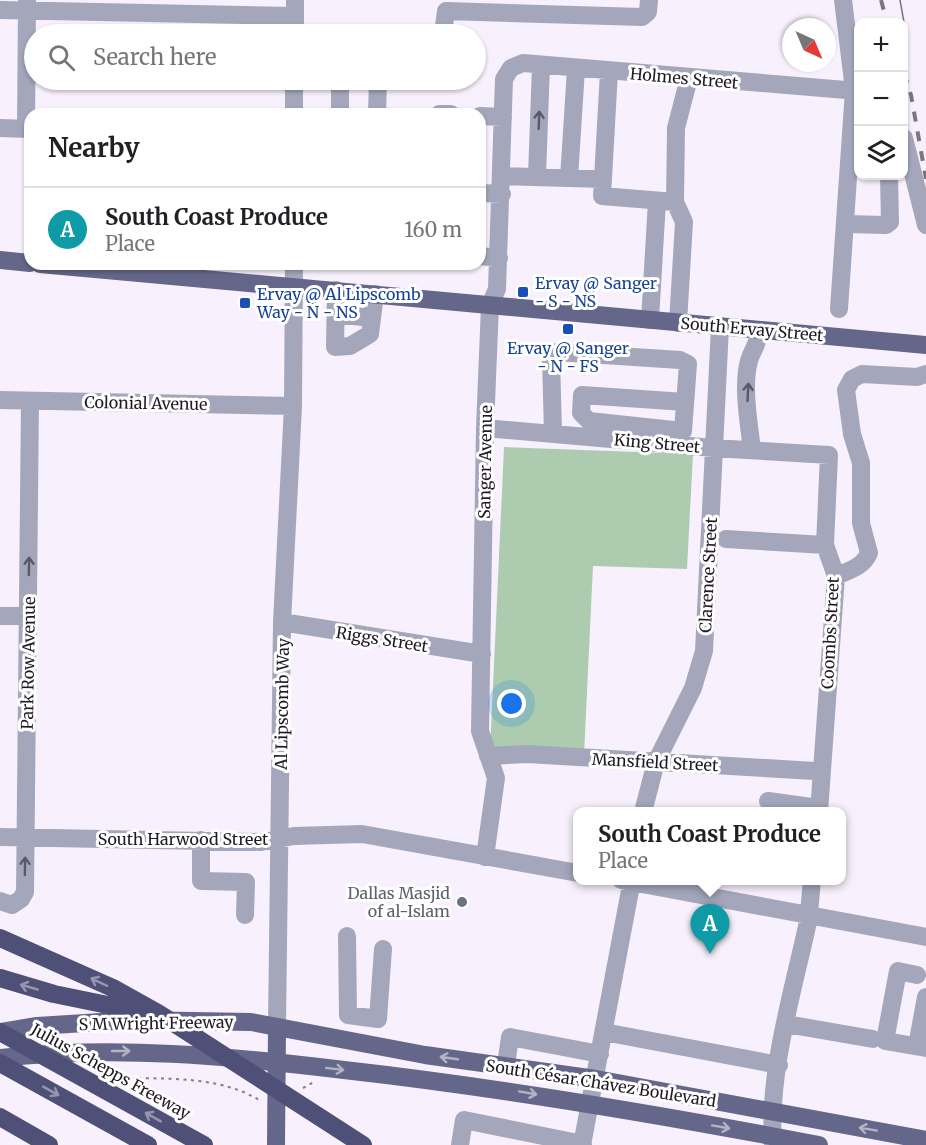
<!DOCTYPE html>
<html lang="en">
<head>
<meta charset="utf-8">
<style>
  :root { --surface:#fff; --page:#f2f2f2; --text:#202124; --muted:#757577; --line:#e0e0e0; --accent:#0f766e }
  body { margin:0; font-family:Merriweather,serif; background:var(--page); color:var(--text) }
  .controls { position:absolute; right:18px; top:18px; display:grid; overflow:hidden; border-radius:12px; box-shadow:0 2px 4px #0004 }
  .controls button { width:54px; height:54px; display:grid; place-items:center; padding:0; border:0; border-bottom:2px solid var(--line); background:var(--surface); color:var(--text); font:30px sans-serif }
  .compass { position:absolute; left:782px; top:18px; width:54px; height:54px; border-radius:50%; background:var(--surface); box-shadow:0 2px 4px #0004; rotate:136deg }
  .you { position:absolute; left:512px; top:704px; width:21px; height:21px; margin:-15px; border:4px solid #fff; border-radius:50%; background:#1a73e8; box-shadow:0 0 0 9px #1a73e833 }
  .badge { display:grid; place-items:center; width:39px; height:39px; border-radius:50%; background:var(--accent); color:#fff; font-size:20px; font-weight:700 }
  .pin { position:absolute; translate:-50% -50px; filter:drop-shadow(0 2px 3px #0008) }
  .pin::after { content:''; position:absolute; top:32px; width:21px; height:18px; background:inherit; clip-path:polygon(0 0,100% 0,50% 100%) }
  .popup { position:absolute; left:573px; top:807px; width:273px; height:78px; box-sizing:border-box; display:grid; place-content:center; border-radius:12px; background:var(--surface); filter:drop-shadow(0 2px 4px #0005); font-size:20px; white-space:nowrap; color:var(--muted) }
  .popup b { font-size:22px; color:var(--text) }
  .popup::after { content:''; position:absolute; left:50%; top:100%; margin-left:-12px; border:12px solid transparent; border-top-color:var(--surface) }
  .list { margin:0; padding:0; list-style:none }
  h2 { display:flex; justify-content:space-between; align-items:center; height:78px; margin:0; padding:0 24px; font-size:26px }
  h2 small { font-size:20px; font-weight:400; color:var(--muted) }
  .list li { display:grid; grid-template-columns:39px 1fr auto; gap:18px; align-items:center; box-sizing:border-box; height:84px; padding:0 24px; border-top:2px solid var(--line) }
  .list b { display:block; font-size:22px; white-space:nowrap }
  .list p { margin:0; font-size:20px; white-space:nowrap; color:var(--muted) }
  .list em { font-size:20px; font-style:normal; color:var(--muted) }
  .icon { flex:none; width:33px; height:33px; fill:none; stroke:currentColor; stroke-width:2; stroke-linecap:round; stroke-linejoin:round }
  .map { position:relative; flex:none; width:926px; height:1145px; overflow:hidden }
  .search { position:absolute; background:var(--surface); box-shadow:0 2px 4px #0004; left:24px; top:24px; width:462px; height:66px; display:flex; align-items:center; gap:15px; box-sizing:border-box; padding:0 21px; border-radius:33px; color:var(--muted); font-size:22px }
  .panel { position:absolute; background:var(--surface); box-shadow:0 2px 4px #0004; left:24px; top:108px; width:462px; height:162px; border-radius:18px }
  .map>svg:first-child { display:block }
</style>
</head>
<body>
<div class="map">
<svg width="926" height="1145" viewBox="0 0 926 1145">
  <rect width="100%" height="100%" fill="#f8f1fd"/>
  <path fill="#adccaf" d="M504 447 693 454 687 569 593 566 584 755 490 751Z"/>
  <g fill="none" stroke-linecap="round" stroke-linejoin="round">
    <path stroke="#847d89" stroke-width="2" stroke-dasharray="3 4.5" stroke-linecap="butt" d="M272 264 277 268
      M116 1078C163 1079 218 1075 259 1100
      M303 1088 314 1082"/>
    <path stroke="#a4a7bb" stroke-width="18" d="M0 10 295 16
      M295 34V0
      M443 34 446 11 642 17 648 12 649 0
      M609 72 602 196 675 202
      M294 114V80
      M340 114V80
      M377 114 378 80
      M439 114H451
      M480 116 503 117
      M0 128 30 129
      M26 129 27 0
      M904 138 926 225
      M502 176 603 179
      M537 176 541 65
      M569 178 576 69
      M480 193 502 194
      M845 224 886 225 890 222 889 176
      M480 256 499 258
      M182 276V264
      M336 290 335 347 350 346 370 334 375 294
      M839 309 854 90 843 0
      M335 314 372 318
      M650 320 657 201
      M678 323 684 222 675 202 676 128 689 78
      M0 400 293 406
      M485 428 713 448 829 455 825 545 836 576 819 812
      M553 434 551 357 557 352 680 360 688 364 683 431 589 421 581 413 582 395 685 402
      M752 450C749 424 742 386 749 361 753 347 758 347 759 330
      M726 539 825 545
      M836 576C850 570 863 567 869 553L861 523V463L852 434 846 390 852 379 862 374 917 377 926 374
      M0 616H28
      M282 622 482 654
      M488 756 527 754 815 771 822 769
      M768 801 819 808
      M643 812 656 762 693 688 704 651 720 327
      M0 837 261 842 294 836 362 834 578 873
      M201 840V881L246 882 245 915
      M485 857 496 778 480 731 485 428 490 305 497 289 504 79 511 68 523 63 858 91
      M621 880 926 937
      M0 901 12 905 21 899 25 892 30 401
      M347 936 348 1015 378 1019 383 949
      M917 975 898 971 885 1041 926 1048
      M786 1024 873 1039
      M277 1027 282 622 293 406 294 264
      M604 1032 779 1065
      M917 1046 926 997
      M506 1065 510 1037 600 1054
      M460 1145 464 1120 583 1144
      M582 1145 632 880
      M773 1145C768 1076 791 998 806 931 810 915 810 897 812 880"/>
    <path stroke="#64678a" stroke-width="18" d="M0 260 30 263
      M40 264 926 345
      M0 1032 37 1026 133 1020 251 1022 425 1055 596 1079 926 1140
      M0 1058C115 1045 229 1056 344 1070 504 1088 662 1115 819 1145
      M276 1145 277 1027"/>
    <path stroke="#4e5078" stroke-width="18" d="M0 938 115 989 158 1013 363 1145
      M0 978 54 994 147 1013
      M0 1032 204 1145
      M0 1063 148 1145
      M0 1117 49 1145"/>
    <path stroke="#7d7681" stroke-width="1.5" d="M900 0 907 39"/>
    <path stroke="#7d7681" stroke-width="4" stroke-dasharray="10 10" stroke-linecap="butt" d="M881 0 887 22
      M904 73 911 95 926 179"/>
  </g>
  <defs><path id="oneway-shaft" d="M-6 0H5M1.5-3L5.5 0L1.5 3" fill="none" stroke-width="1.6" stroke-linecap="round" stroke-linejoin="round" transform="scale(1.5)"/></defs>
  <g stroke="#5b5968">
    <use href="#oneway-shaft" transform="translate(539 120) rotate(-88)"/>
    <use href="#oneway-shaft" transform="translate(748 392) rotate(-87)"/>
    <use href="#oneway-shaft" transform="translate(29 566) rotate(-89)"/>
    <use href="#oneway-shaft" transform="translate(25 866) rotate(-89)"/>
  </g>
  <g stroke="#9596ae">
    <use href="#oneway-shaft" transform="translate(99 982) rotate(-155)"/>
    <use href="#oneway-shaft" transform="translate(29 987) rotate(-164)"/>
    <use href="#oneway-shaft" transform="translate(51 1091) rotate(29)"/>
    <use href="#oneway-shaft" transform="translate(153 1117) rotate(-151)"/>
  </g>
  <g stroke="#b2b3c4">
    <use href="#oneway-shaft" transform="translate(121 1051)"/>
    <use href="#oneway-shaft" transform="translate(449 1058) rotate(-172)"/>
    <use href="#oneway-shaft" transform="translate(335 1069) rotate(7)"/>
    <use href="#oneway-shaft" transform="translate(528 1093) rotate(10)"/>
    <use href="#oneway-shaft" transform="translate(721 1127) rotate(10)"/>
    <use href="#oneway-shaft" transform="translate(868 1129) rotate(-170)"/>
  </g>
  <g fill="#1a4fb4" stroke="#fff" stroke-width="2">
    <rect x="517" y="286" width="12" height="12" rx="3"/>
    <rect x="239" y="297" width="12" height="12" rx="3"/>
    <rect x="562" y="323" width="12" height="12" rx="3"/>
  </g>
  <circle fill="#6b7280" stroke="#fff" stroke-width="2" cx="462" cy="902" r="6"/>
  <g text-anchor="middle" stroke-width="6" stroke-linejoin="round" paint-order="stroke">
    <g font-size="16" fill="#201924" stroke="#fff">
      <text transform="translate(684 78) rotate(5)" y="6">Holmes Street</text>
      <text transform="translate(752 329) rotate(5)" y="6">South Ervay Street</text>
      <text transform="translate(146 403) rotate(1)" y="6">Colonial Avenue</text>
      <text transform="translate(657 443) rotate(5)" y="6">King Street</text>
      <text transform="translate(485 462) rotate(-89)" y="6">Sanger Avenue</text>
      <text transform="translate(708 575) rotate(-87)" y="6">Clarence Street</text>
      <text transform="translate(830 633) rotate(-87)" y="6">Coombs Street</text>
      <text transform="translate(382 639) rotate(9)" y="6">Riggs Street</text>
      <text transform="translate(28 663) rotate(-89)" y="6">Park Row Avenue</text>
      <text transform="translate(282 704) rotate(-89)" y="6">Al Lipscomb Way</text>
      <text transform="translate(655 762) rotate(3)" y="6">Mansfield Street</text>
      <text x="183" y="845">South Harwood Street</text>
      <text transform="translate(156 1023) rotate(-1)" y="6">S M Wright Freeway</text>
      <text transform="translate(111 1071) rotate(29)" y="6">Julius Schepps Freeway</text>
      <text transform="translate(601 1083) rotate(9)" y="6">South César Chávez Boulevard</text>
    </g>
    <g font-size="16" fill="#164399" stroke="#fff" text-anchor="start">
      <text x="535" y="289">Ervay @ Sanger<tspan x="535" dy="18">- S - NS</tspan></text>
      <text x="257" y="300">Ervay @ Al Lipscomb<tspan x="257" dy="18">Way - N - NS</tspan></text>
      <text x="568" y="354" text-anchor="middle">Ervay @ Sanger<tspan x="568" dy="18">- N - FS</tspan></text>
    </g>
    <g font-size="16" fill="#5b616d" stroke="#fff" text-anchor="end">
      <text x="450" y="899">Dallas Masjid<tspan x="450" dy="18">of al-Islam</tspan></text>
    </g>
  </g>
</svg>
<div class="controls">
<button>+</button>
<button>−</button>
<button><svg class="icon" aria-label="layers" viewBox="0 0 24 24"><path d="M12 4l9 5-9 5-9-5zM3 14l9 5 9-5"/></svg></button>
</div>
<svg class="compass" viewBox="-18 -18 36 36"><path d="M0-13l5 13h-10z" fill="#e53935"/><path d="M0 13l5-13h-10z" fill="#757577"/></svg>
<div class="you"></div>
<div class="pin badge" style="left:710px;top:954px;background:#0f9aa8">A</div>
<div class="popup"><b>South Coast Produce</b>Place</div>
<div class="search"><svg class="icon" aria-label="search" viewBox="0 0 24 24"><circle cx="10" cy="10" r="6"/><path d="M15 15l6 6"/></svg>Search here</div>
<section class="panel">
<h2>Nearby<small></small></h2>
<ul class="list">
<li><span class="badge" style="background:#0f9aa8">A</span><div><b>South Coast Produce</b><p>Place</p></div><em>160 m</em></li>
</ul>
</section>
</div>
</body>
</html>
